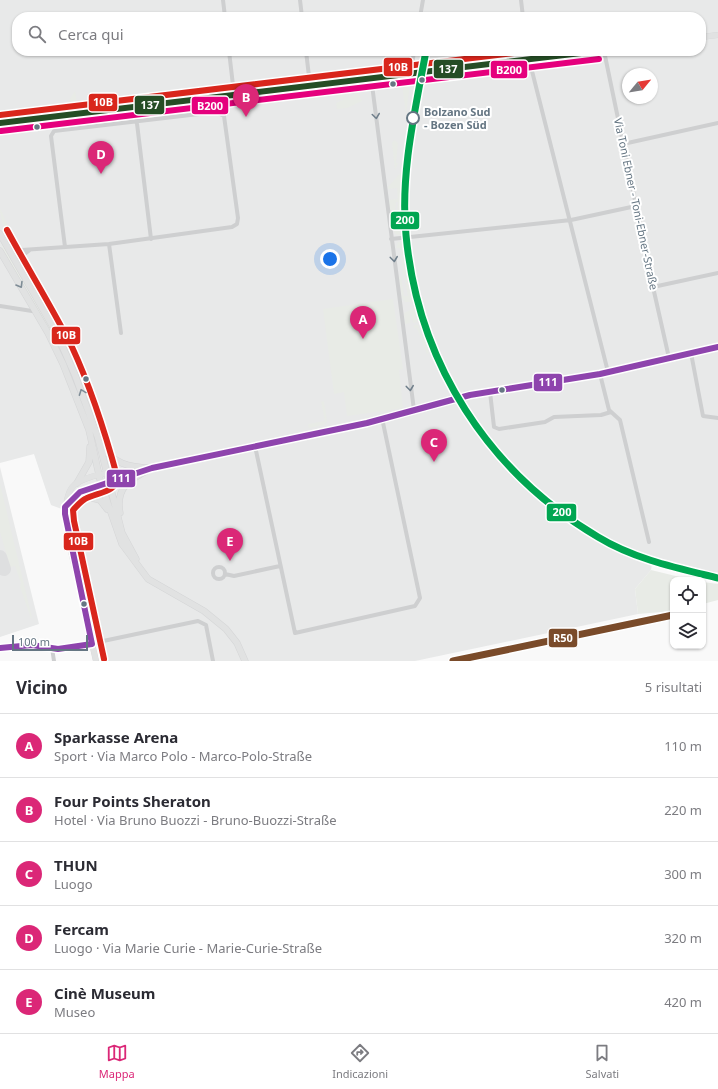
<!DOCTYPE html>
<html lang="it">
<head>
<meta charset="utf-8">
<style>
  :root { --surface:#fff; --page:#f2f2f3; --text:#2b2b33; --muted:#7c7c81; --line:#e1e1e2; --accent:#db2777 }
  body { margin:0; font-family:"Noto Sans",sans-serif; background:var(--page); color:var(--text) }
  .controls { position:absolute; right:12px; bottom:12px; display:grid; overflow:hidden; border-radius:8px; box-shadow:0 1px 3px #0004 }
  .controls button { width:36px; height:36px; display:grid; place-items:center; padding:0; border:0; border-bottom:1px solid var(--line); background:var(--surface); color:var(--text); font:20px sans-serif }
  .compass { position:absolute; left:622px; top:68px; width:36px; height:36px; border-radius:50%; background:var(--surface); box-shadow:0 1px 3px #0004; rotate:60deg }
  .scale { position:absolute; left:12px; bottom:10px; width:76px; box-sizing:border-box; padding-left:4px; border:2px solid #657683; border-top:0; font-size:11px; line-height:14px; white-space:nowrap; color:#657683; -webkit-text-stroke:3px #fff; paint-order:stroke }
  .you { position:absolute; left:330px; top:259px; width:14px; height:14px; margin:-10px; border:3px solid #fff; border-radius:50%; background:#1a73e8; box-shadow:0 0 0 6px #1a73e833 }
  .badge { display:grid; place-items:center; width:26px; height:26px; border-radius:50%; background:var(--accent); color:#fff; font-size:13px; font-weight:700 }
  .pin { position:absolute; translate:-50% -33px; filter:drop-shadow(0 1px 2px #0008) }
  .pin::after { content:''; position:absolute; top:21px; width:14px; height:12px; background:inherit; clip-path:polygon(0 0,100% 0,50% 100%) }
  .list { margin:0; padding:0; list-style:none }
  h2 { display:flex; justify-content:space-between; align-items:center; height:52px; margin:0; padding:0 16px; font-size:17px }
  h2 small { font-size:13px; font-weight:400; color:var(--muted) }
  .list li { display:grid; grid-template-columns:26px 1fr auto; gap:12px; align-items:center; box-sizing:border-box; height:64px; padding:0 16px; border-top:1px solid var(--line) }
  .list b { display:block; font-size:15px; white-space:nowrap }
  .list p { margin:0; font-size:13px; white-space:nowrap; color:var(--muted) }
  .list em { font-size:13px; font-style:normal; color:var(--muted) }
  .icon { flex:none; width:22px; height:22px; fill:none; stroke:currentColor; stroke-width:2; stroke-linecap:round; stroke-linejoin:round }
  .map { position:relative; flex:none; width:718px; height:661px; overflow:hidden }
  .search { position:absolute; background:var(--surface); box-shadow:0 1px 3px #0004; left:12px; right:12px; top:12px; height:44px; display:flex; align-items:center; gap:10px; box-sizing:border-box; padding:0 14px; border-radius:16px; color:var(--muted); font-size:15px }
  .sheet { height:372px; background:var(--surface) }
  nav { display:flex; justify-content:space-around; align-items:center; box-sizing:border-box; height:56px; border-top:1px solid var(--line); background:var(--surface); font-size:11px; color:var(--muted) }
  nav a { display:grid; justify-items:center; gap:2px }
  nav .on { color:var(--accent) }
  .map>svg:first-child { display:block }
</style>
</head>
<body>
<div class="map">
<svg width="718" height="661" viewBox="0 0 718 661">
  <rect width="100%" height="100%" fill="#f9f9f9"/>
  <path fill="#e8e9e9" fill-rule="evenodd" d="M0 0H718V573L691 569 653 557 651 570 635 589 638 614 415 661H101L75 514 51 505 34 454 0 463ZM17 17H701V51H17ZM628 74H652V98H628Z
    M0 467 39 624 0 637Z"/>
  <path fill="#e8ebe6" d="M522 51 519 55 502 57 501 53Z
    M497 53V57L428 65 427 62Z
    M410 84 406 114 402 85Z
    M357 90V91L336 101V92Z
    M75 91 77 104 73 106 60 110 59 106 68 102Z
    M358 93 362 101 347 108 337 109 336 103Z
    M55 106 56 109H38L24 114 0 116V113Z
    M394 140 398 143 396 163H398L395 170 392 143Z
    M403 170 401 212H397L398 202H396L395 212H390L389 200 398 199 397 188 388 189V187Z
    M0 208 14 240 16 243C6 234 0 221 0 208Z
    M397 214H401L402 234 397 235 394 232 391 218H395L397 232V228L399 227Z
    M0 240 49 326 66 361 4 252Z
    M398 242H402L406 274 403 275 400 248H396Z
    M404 276H407L412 302H405L402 298 399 277H401L404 296H408Z
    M393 299 403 369 399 370 403 408 347 416 344 392 334 394 323 309Z
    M414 308 418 322 413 323 411 314H410V323L405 324 404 313Z
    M414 325H418L429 353 427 354 417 328H414Z
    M324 401 327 421 324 425 309 428 308 424 325 421 321 402Z
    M0 484 32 618H31L20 587 21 583 15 566 10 567 0 532Z
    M99 488 101 496C89 494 84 497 74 501L81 496Z
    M651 570 692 580H673V611L638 614 635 589Z
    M703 582 718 584V600L703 604Z"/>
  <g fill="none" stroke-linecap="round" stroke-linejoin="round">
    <path stroke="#dedfe0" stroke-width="14" d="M0 557 4 569"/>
    <defs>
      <path id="secondary" d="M701 37 718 35
        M0 123 598 51
        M65 507 80 492 152 468 367 423 470 395 531 386 600 374 718 347
        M80 589C75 566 53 497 77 483 93 473 119 472 137 469
        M82 600 96 661"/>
      <path id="primary" d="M0 234 57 334 75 375 98 438 122 533 136 559
        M0 251 48 333 63 364 89 430 101 484 122 544 148 579 204 611 226 629 237 643 245 661
        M102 445C112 464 130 467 150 468
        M77 483 89 462 90 447
        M120 513C115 486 131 479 152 468
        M83 603C82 591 82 580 80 569 78 550 60 502 88 497L100 500 107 509"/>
    </defs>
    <use href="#secondary" stroke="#d5d6d7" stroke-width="6"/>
    <use href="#primary" stroke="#d5d6d7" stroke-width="7"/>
    <path stroke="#cecfd0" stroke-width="4" d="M223 0 225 17
      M300 0 302 17
      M521 0 523 17
      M420 17 423 0
      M229 51 234 94
      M306 51 310 85
      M530 51 532 71 608 372
      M604 51 653 287 669 358
      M411 73 414 51
      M371 77 414 410
      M135 107 151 239
      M623 144 718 123
      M391 239 571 220 636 206
      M109 244 121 333
      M8 246 22 250 109 244 232 227 237 224 238 218 224 116 216 112 54 131 51 136 65 247
      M17 265 19 258 30 250
      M653 287 718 273
      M0 306 32 311 34 309
      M691 353 703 416 718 418
      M600 374 609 410 620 420 649 542
      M490 392 494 427 499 429 545 422 554 417 601 415 611 412
      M255 446 295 633 415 606 420 598 382 418
      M213 573a6 6 0 1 1 12 0a6 6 0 1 1-12 0Z
      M225 574 234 576 280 566
      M100 643 104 661
      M0 648C24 643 46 650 70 648L198 621 206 625 213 661
      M52 648 54 661"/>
    <use href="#secondary" stroke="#e1e2e2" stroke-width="5.5"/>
    <use href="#primary" stroke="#e1e2e2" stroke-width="6"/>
    <defs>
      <path id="bus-1" d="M92 644 65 514V507L80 492 152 468 367 423 470 395 600 374 718 347
        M0 648 32 645 58 649 92 644"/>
      <path id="bus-2" d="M0 123 598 51"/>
      <path id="bus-3" d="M1 131 599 59"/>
      <path id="bus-4" d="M0 115 531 51
        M7 230C28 269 52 307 72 347 91 388 105 432 117 476 118 493 97 492 85 499 81 501 77 506 73 510L74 521 104 659"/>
    </defs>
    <use href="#bus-1" stroke="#fff" stroke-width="9"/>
    <use href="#bus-2" stroke="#fff" stroke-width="9"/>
    <use href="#bus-3" stroke="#fff" stroke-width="9"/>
    <use href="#bus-4" stroke="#fff" stroke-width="9"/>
    <use href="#bus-1" stroke="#8e44ad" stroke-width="6"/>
    <use href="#bus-2" stroke="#254d25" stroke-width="6"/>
    <use href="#bus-3" stroke="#e5007d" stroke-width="6"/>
    <use href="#bus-4" stroke="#d9261c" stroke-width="6"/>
    <defs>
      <path id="rail-1" d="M426 51C415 111 400 174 406 235 418 363 488 472 598 537 634 559 677 568 718 578"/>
      <path id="rail-2" d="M453 661 673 615"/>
    </defs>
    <use href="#rail-1" stroke="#fff" stroke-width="10"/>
    <use href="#rail-2" stroke="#fff" stroke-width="10"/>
    <use href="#rail-1" stroke="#00a651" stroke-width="7"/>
    <use href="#rail-2" stroke="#7a4b2a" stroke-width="7"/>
  </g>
  <defs><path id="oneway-chevron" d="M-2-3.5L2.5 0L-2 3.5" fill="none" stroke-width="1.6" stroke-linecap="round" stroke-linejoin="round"/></defs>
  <g stroke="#707f8b">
    <use href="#oneway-chevron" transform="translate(376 116) rotate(82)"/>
    <use href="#oneway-chevron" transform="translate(394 259) rotate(83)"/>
    <use href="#oneway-chevron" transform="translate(410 388) rotate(83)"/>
  </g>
  <g stroke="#7e8c96">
    <use href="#oneway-chevron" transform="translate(20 285) rotate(59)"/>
    <use href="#oneway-chevron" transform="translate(82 392) rotate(-111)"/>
  </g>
  <g fill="#657683" stroke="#fff" stroke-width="1.5">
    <circle cx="422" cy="80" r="3.5"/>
    <circle cx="393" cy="84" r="3.5"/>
    <circle cx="37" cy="127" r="3.5"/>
    <circle cx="86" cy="379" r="3.5"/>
    <circle cx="502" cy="390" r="3.5"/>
    <circle cx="84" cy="604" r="3.5"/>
  </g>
  <circle fill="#fff" stroke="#657683" stroke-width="2" cx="413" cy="118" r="6"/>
  <g text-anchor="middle" stroke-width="4" stroke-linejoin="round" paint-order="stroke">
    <g font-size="11" font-weight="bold" fill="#657683" stroke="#fff" text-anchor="start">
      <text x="424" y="116">Bolzano Sud<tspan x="424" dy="13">- Bozen Süd</tspan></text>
    </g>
    <g font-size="11" fill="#657683" stroke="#fff">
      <text transform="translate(636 204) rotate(78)" y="4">Via Toni Ebner - Toni-Ebner-Straße</text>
    </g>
  </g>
  <g stroke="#fff" stroke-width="1.5">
    <rect x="383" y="57" width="30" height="20" rx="4" fill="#d9261c"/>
    <rect x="433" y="59" width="31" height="20" rx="4" fill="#254d25"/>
    <rect x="490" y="60" width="38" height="19" rx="4" fill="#e5007d"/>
    <rect x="88" y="93" width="30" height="19" rx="4" fill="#d9261c"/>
    <rect x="134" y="95" width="31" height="20" rx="4" fill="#254d25"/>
    <rect x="191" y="96" width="38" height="19" rx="4" fill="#e5007d"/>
    <rect x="390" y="211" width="30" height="19" rx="4" fill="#00a651"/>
    <rect x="51" y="326" width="30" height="19" rx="4" fill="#d9261c"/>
    <rect x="533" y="373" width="30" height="19" rx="4" fill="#8e44ad"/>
    <rect x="106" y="469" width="30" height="19" rx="4" fill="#8e44ad"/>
    <rect x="546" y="503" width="31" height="19" rx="4" fill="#00a651"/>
    <rect x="63" y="532" width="31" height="19" rx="4" fill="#d9261c"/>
    <rect x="548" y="628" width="30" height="20" rx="4" fill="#7a4b2a"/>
  </g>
  <g font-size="11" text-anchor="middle" font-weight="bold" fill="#fff">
    <text x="398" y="71">10B</text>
    <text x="448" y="73">137</text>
    <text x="509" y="74">B200</text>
    <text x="103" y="106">10B</text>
    <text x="150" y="109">137</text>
    <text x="210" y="110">B200</text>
    <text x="405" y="224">200</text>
    <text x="66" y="339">10B</text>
    <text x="548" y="386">111</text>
    <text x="121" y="482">111</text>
    <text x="562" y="516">200</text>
    <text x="78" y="545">10B</text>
    <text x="563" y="642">R50</text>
  </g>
</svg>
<div class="controls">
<button><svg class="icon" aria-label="locate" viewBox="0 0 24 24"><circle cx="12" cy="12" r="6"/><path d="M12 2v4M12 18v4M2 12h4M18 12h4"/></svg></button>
<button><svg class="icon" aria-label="layers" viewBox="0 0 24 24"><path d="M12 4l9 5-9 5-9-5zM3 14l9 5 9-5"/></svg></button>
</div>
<svg class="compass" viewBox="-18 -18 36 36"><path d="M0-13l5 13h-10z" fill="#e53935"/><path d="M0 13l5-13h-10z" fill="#7c7c81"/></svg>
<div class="scale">100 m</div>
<div class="you"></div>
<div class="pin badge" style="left:363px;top:339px">A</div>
<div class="pin badge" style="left:246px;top:117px">B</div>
<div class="pin badge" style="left:434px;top:462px">C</div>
<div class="pin badge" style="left:101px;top:174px">D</div>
<div class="pin badge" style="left:230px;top:561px">E</div>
<div class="search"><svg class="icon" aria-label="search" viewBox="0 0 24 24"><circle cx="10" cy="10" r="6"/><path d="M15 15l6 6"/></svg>Cerca qui</div>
</div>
<section class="sheet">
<h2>Vicino<small>5 risultati</small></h2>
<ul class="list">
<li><span class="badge">A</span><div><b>Sparkasse Arena</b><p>Sport · Via Marco Polo - Marco-Polo-Straße</p></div><em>110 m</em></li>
<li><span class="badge">B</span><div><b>Four Points Sheraton</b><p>Hotel · Via Bruno Buozzi - Bruno-Buozzi-Straße</p></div><em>220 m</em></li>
<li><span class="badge">C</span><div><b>THUN</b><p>Luogo</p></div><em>300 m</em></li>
<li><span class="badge">D</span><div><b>Fercam</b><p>Luogo · Via Marie Curie - Marie-Curie-Straße</p></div><em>320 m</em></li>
<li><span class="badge">E</span><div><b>Cinè Museum</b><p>Museo</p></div><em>420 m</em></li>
</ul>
</section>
<nav>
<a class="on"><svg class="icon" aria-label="map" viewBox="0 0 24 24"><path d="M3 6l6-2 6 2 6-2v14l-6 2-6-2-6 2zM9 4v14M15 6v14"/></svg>Mappa</a>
<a><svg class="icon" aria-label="directions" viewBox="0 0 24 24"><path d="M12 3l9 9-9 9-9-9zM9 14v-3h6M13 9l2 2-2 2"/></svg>Indicazioni</a>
<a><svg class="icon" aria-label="saved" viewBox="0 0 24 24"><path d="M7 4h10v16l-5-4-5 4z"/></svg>Salvati</a>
</nav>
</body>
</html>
